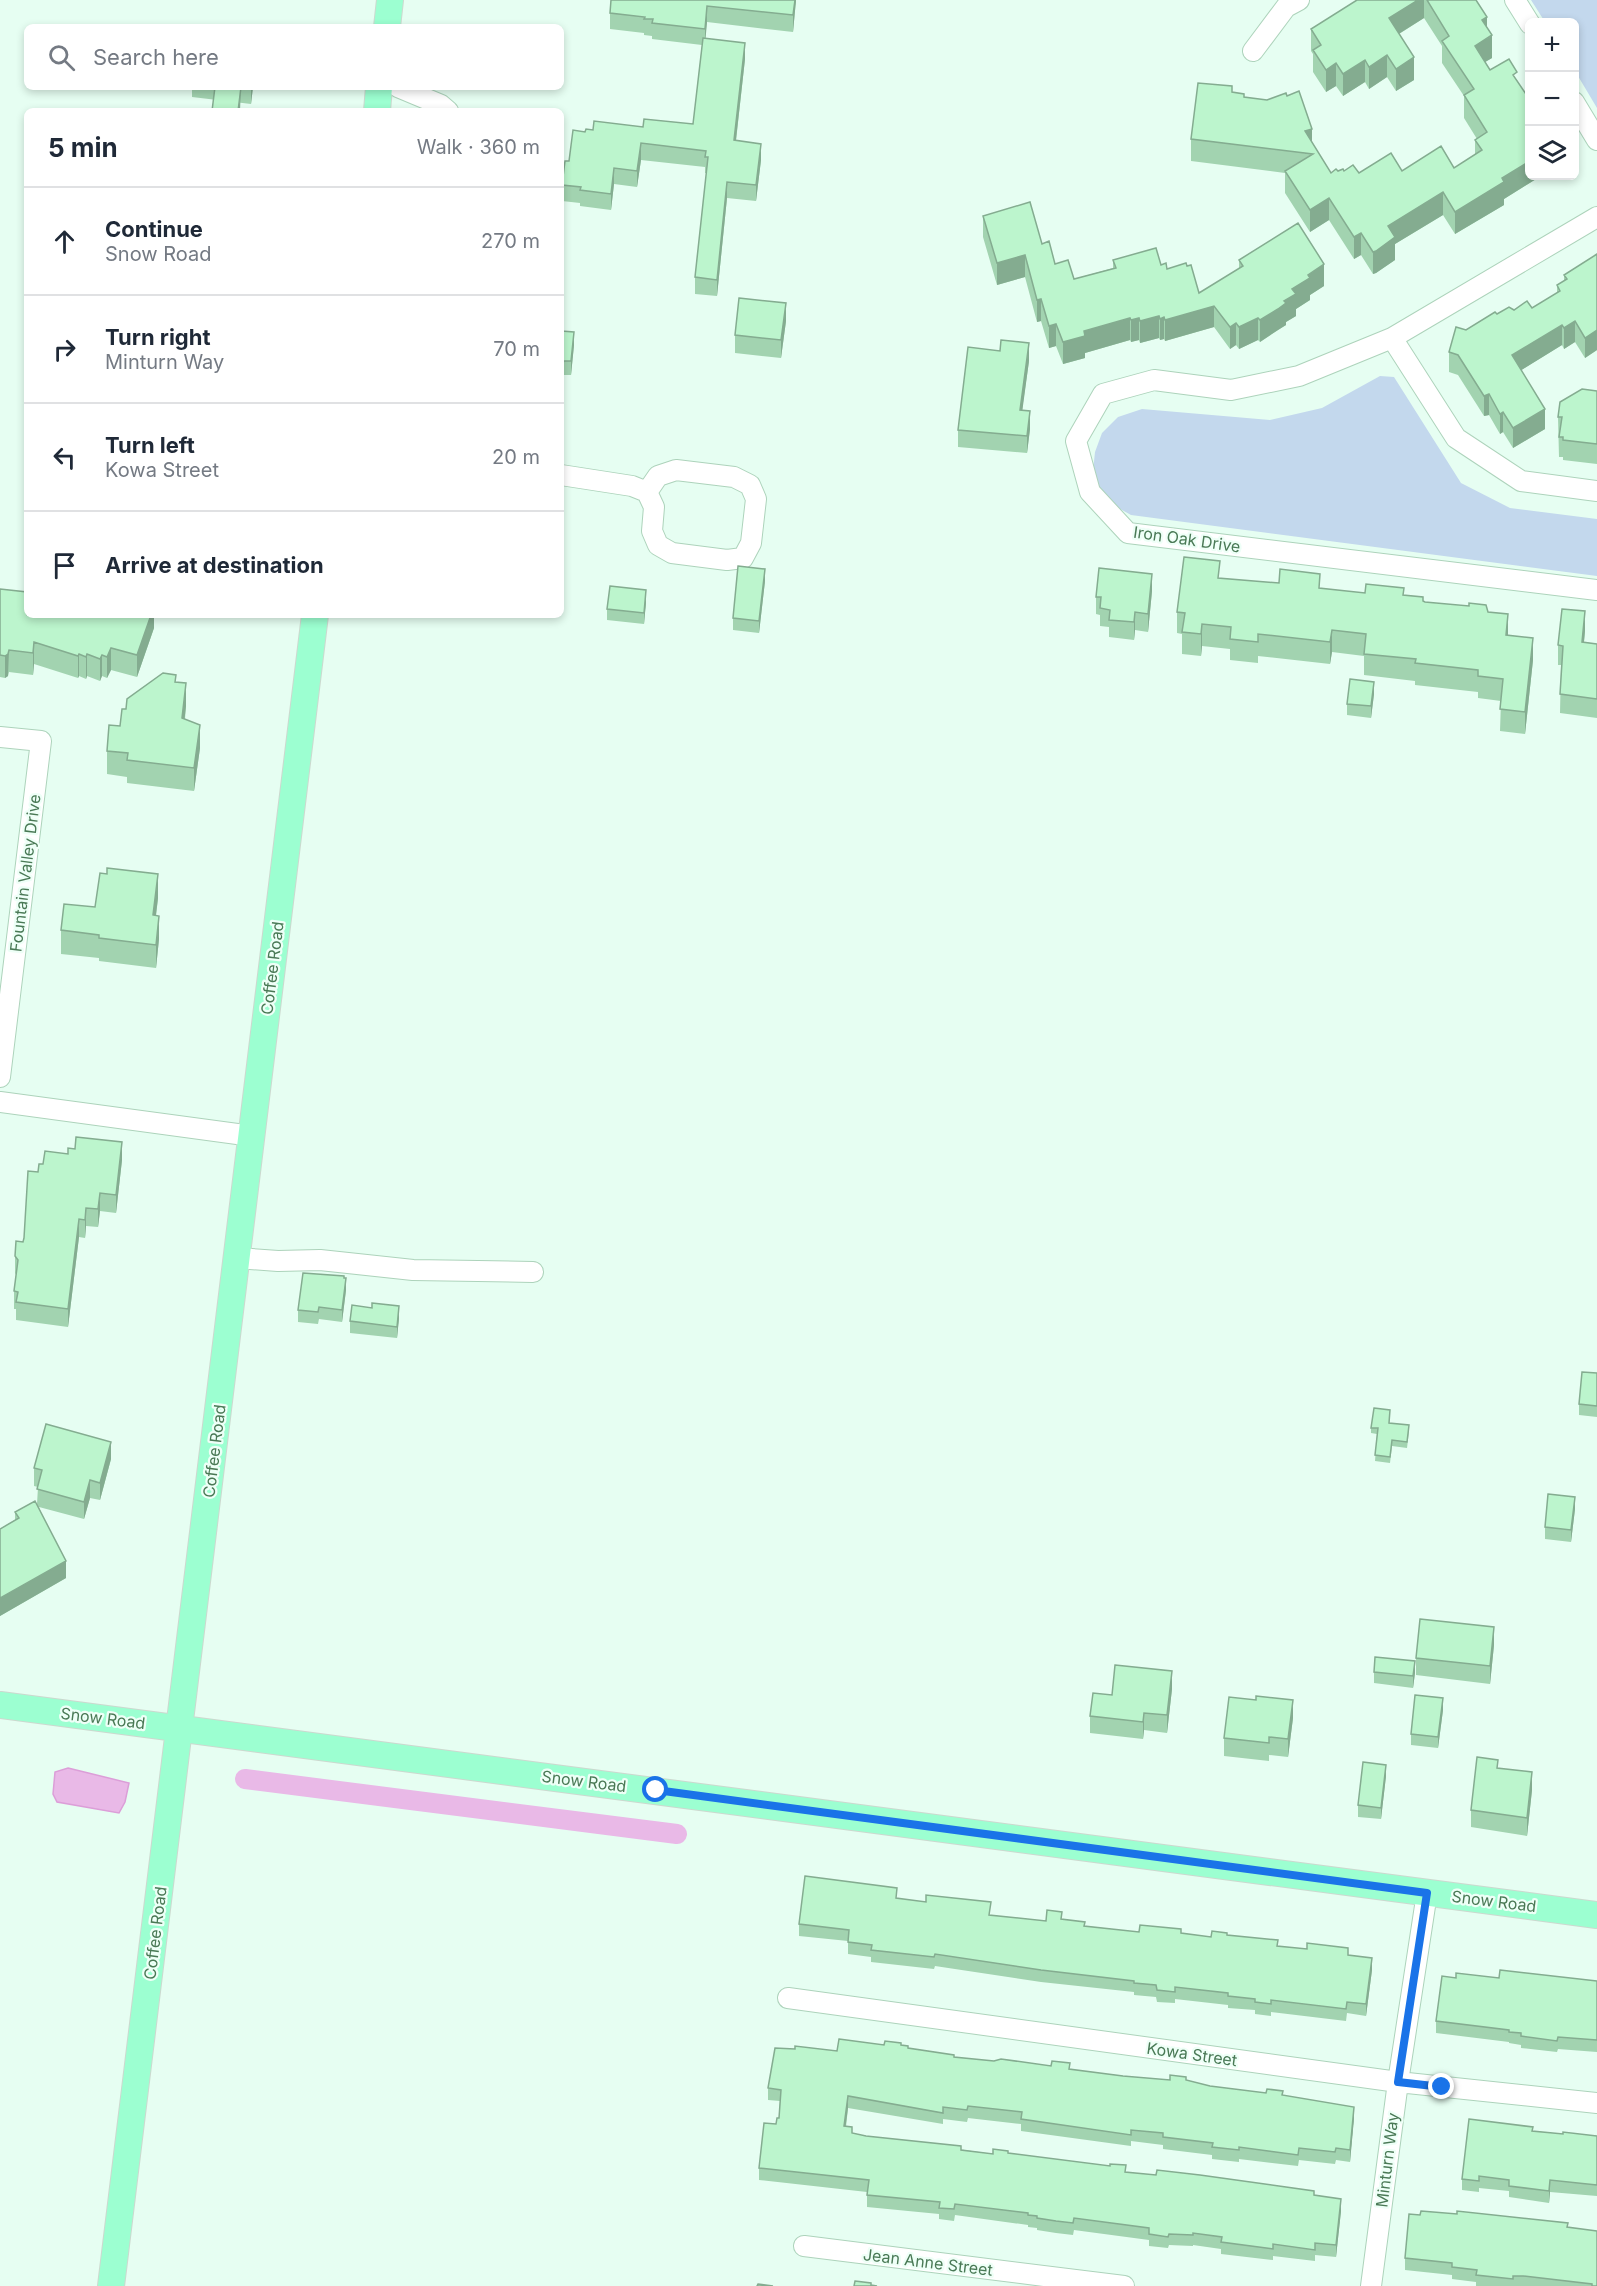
<!DOCTYPE html>
<html lang="en">
<head>
<meta charset="utf-8">
<style>
  :root { --surface:#fff; --page:#f6f6f7; --text:#1f2937; --muted:#747a83; --line:#e0e1e3 }
  body { margin:0; font-family:Inter,sans-serif; background:var(--page); color:var(--text) }
  .controls { position:absolute; right:18px; top:18px; display:grid; overflow:hidden; border-radius:9px; box-shadow:0 3px 9px #0003 }
  .controls button { width:54px; height:54px; display:grid; place-items:center; padding:0; border:0; border-bottom:2px solid var(--line); background:var(--surface); color:var(--text); font:30px sans-serif }
  .stop { position:absolute; width:18px; height:18px; margin:-14px; border:4px solid #1a73e8; border-radius:50%; background:#fff }
  .stop.end { background:#1a73e8; border-color:#fff; box-shadow:0 2px 6px #0008 }
  .list { margin:0; padding:0; list-style:none }
  h2 { display:flex; justify-content:space-between; align-items:center; height:78px; margin:0; padding:0 24px; font-size:26px }
  h2 small { font-size:20px; font-weight:400; color:var(--muted) }
  .list li { display:grid; grid-template-columns:39px 1fr auto; gap:18px; align-items:center; box-sizing:border-box; height:108px; padding:0 24px; border-top:2px solid var(--line) }
  .list b { display:block; font-size:22px; white-space:nowrap }
  .list p { margin:0; font-size:20px; white-space:nowrap; color:var(--muted) }
  .list em { font-size:20px; font-style:normal; color:var(--muted) }
  .icon { flex:none; width:33px; height:33px; fill:none; stroke:currentColor; stroke-width:2; stroke-linecap:round; stroke-linejoin:round }
  .map { position:relative; flex:none; width:1597px; height:2286px; overflow:hidden }
  .search { position:absolute; background:var(--surface); box-shadow:0 3px 9px #0003; left:24px; top:24px; width:540px; height:66px; display:flex; align-items:center; gap:15px; box-sizing:border-box; padding:0 21px; border-radius:9px; color:var(--muted); font-size:22px }
  .panel { position:absolute; background:var(--surface); box-shadow:0 3px 9px #0003; left:24px; top:108px; width:540px; height:510px; border-radius:9px }
  .map>svg:first-child { display:block }
</style>
</head>
<body>
<div class="map">
<svg width="1597" height="2286" viewBox="0 0 1597 2286">
  <rect width="100%" height="100%" fill="#e6fef2"/>
  <path fill="#c3d8ed" d="M1531 0H1597V108L1575 71 1574 22H1545Z
    M1380 376 1394 377 1461 483 1510 508 1597 519V576L1131 515 1113 505 1100 490 1093 471 1095 452 1102 433 1118 417 1142 409 1270 420 1322 408Z"/>
  <path fill="#e9b9e7" stroke="#dc9ed8" stroke-width="1.5" d="M68 1768 129 1783 125 1802 119 1813 57 1802 53 1794 55 1772Z"/>
  <g fill="none" stroke-linecap="round" stroke-linejoin="round">
    <path stroke="#e9b9e7" stroke-width="20" d="M245 1779 677 1834"/>
    <defs>
      <path id="minor" d="M1515 0 1530 24
        M1253 51 1286 7 1299 0
        M398 87 441 105 448 111
        M1574 102 1597 140
        M1597 217 1392 338 1299 376 1231 390 1154 380 1103 394 1076 441 1090 492 1128 533 1597 590
        M1392 338 1456 438 1521 481 1597 491
        M561 475 632 486 647 492 654 507 652 531 658 545 672 553 727 560 743 558 751 543 756 499 750 485 734 477 676 470 658 476 647 492
        M0 737 41 741 0 1077
        M0 1102 252 1136
        M237 1258 278 1261 320 1260 413 1270 533 1272
        M788 1998 1398 2082 1597 2103
        M804 2246 1124 2286
        M1371 2286 1398 2082 1427 1893"/>
      <path id="major" d="M387 27 390 0
        M377 111 379 87
        M0 1705 1597 1915
        M111 2286 315 615"/>
    </defs>
    <use href="#minor" stroke="#add3bb" stroke-width="22"/>
    <use href="#major" stroke="#ccd9cf" stroke-width="28"/>
    <use href="#minor" stroke="#fff" stroke-width="20"/>
    <use href="#major" stroke="#9cffd1" stroke-width="26"/>
  </g>
  <path fill="#a2d3b0" d="M611 0H796L793 32 707 22 705 38 745 59 736 141 761 160 756 201 727 198 717 296 695 294V277L707 173H705V167L641 160 637 187 614 184 611 210 580 206V203L562 201V185L569 161 585 132 593 130 693 124 702 45 652 39V36L644 35V33L610 29V13Z
    M1357 0H1476L1487 27 1492 58 1485 62 1490 70 1517 80 1541 176 1504 199V205L1455 234 1443 215 1395 244V260L1376 273 1373 274 1361 255 1354 259 1329 220 1310 232 1285 193V173L1191 161V139L1232 92 1244 97 1312 143 1331 173 1344 171 1359 173 1454 168 1475 155V140L1477 139 1464 118V96L1442 63V46L1424 18 1399 34 1414 80 1396 91 1387 77 1369 89 1365 82 1343 96 1336 86 1326 92 1313 72V54L1311 51V29Z
    M192 87H253L251 104 192 97Z
    M983 216 1042 244 1055 264 1074 279 1113 268V260L1161 265 1167 269 1199 293 1239 269V260L1324 286 1310 295V300L1296 309V316L1286 322V325L1278 330 1260 342 1258 340 1239 349 1236 345 1230 349 1214 327 1165 341 1164 339 1160 340 1159 338 1140 343 1139 340 1131 342 1130 340 1085 353V358L1063 364 1056 346 1049 348 1041 321 1037 322 1025 277 997 285 983 237Z
    M1597 254V350L1585 358 1575 342 1564 349 1562 345 1521 370 1545 429 1513 448 1503 432 1500 434 1489 415 1484 416 1458 375 1449 372V352L1466 330 1497 314 1514 310 1532 308 1557 293V285L1564 281V275Z
    M786 321 781 358 735 353V335Z
    M561 331 574 345 571 375H564L563 377H561Z
    M1029 361 1022 410 1030 429 1027 453 958 447V430Z
    M1597 391V464L1563 460V457H1559L1558 417Z
    M1220 578 1365 593 1404 595 1425 602 1488 612 1508 636 1533 660 1525 734 1500 731 1501 701 1478 698V692L1415 685V681L1364 675V656L1332 652 1330 664 1258 656V663L1230 660V649L1202 646 1201 656 1182 654V634L1177 633V612Z
    M765 581 759 633 733 630V618Z
    M0 589 154 615V628L137 677 111 670 107 678 102 676 100 681 87 676 86 679 79 676 78 678 34 664 33 675 9 672 8 676 5 678 0 677Z
    M1152 591 1148 632 1135 630 1134 640 1109 637V627L1100 626V615L1096 614V597Z
    M646 602 644 624 607 620V609Z
    M1585 631 1584 642 1597 644V718L1560 713 1561 665H1558V645Z
    M176 682 186 706 185 719 200 748 194 791 127 783V777L107 774V751L120 726 126 709Z
    M1374 694 1371 718 1347 715V704Z
    M158 898 156 916 159 939 156 968 99 961V958L61 954V930L95 907Z
    M68 1154 122 1160 116 1213 100 1211 98 1227 86 1226 85 1238 79 1237 68 1327 16 1320V1309H14V1291L16 1275 15 1273V1256L23 1242 38 1172 43 1164Z
    M344 1278 346 1290 342 1322 319 1319 318 1324 298 1322V1310Z
    M399 1318 397 1338 350 1333V1321Z
    M1597 1373V1417L1579 1415V1404Z
    M1390 1416 1389 1423 1409 1431 1407 1448 1392 1446 1390 1463 1375 1461 1377 1434 1371 1433V1428Z
    M111 1459 100 1500 90 1498 84 1519 39 1507 66 1578 0 1616V1529L15 1520V1512L37 1504 38 1487 34 1486V1468Z
    M1575 1509 1571 1542 1545 1539V1527Z
    M1494 1645 1490 1684 1416 1675V1658Z
    M1374 1672 1415 1673 1413 1688 1374 1683Z
    M1172 1689 1167 1733 1144 1730 1143 1739 1090 1733V1716Z
    M1443 1710 1438 1748 1411 1745V1734Z
    M1293 1718 1288 1757 1269 1755V1761L1224 1756V1738Z
    M1498 1768 1532 1790 1527 1836 1471 1827V1810Z
    M1386 1776 1381 1819 1358 1817V1805Z
    M897 1898 990 1915 1046 1921 1062 1919 1085 1926 1139 1932 1181 1933 1211 1937 1227 1935 1278 1946 1348 1955 1372 1970 1366 2016 1347 2013 1346 2021 1271 2012V2016L1255 2014V2010L1228 2008V2005L1175 1999V2003L1157 2002 1156 1997 1134 1995V1992L1041 1982 935 1966 934 1969 871 1962V1957L848 1954V1941L799 1936V1924Z
    M1456 1978 1597 1981V2052L1558 2049 1557 2052 1521 2048V2045L1509 2043V2042L1436 2033V2021Z
    M884 2045H901L908 2048 954 2057 1123 2076 1170 2080H1186L1210 2086 1283 2095 1354 2118 1350 2162 1336 2160 1335 2164 1299 2160 1298 2166 1239 2159V2162L1212 2159V2155L1163 2149V2145L1131 2141V2146L1021 2131V2124L968 2118 967 2122 943 2119V2124L848 2108 846 2127 852 2133 866 2136 993 2154 1008 2153 1126 2172 1314 2196 1341 2211 1336 2257 1315 2255V2261L1273 2256V2260L1221 2254V2249L1193 2245V2246L1169 2245 1168 2248 1149 2246V2240L1074 2230 1073 2235 1056 2233 1037 2230V2228L1028 2227V2225L955 2215 954 2221 939 2219V2214L867 2207V2192L759 2180V2168L779 2118 780 2101 768 2100V2088L837 2051Z
    M1533 2131 1563 2134 1597 2136V2196L1550 2192 1549 2203 1509 2197V2191L1479 2188V2192L1462 2190V2179Z
    M1568 2227 1597 2286H1476V2282L1452 2279V2275L1405 2270V2258Z"/>
  <path fill="#84ac90" d="M795 0H796L793 32V15Z
    M1418 0H1424V18L1389 40V18Z
    M707 6V22L705 45V29Z
    M1487 17V39L1492 35V58L1475 68V46L1482 20Z
    M745 43V59L734 157V140Z
    M1387 55V77L1369 89V67Z
    M1414 57V80L1396 91V69Z
    M1365 60V82L1343 96V74Z
    M1336 63V86L1326 92V70Z
    M241 87 240 111H238Z
    M251 87H253L251 104Z
    M1312 129V151L1305 154V131Z
    M641 143V160L637 187V171Z
    M761 144V160L756 201V185Z
    M1530 161V176H1541L1504 199V205L1455 234V212L1502 178Z
    M614 168V184L611 210V194Z
    M727 182V198L717 296V280Z
    M1443 192V215L1395 244V260L1376 273 1373 274V252L1388 226Z
    M1329 198V220L1310 232V210Z
    M1361 233V255L1354 259V237Z
    M1025 255V277L997 285V263Z
    M1324 264V286L1310 295V300L1296 309V316L1286 322V325L1278 330 1260 342V320L1284 301 1292 289 1308 275Z
    M1041 299V321L1037 322V300Z
    M786 303V321L781 358V340Z
    M1214 306V327L1165 341V320Z
    M1159 316V338L1140 343V321Z
    M1164 317V339L1160 340V319Z
    M1130 318V340L1085 353V358L1063 364V342L1084 331Z
    M1139 318V340L1131 342V320Z
    M1258 318V340L1239 349V327Z
    M1575 321V342L1564 349V328Z
    M1236 323V345L1230 349V327Z
    M1056 324V346L1049 348V326Z
    M1562 325V345L1512 376V355Z
    M1597 330V350L1585 358V338Z
    M574 332V345L571 375V361Z
    M1029 343V361L1020 428V410Z
    M1489 394V415L1484 416V396Z
    M1545 409V429L1513 448V428Z
    M1030 411V429L1027 453V436Z
    M1503 412V432L1500 434V414Z
    M765 569V581L759 633V621Z
    M1152 574V591L1148 632V614Z
    M646 590V602L644 624V613Z
    M1585 611V631L1582 661V642Z
    M1135 612V630L1134 640V622Z
    M1508 614V636L1506 635Z
    M151 615H154V628L137 677V655Z
    M1202 624V646L1201 656V634Z
    M1332 630V652L1330 664V642Z
    M1533 638V660L1525 734V712Z
    M34 642V664L33 675V653Z
    M111 648V670L107 678V657Z
    M9 650 8 676 5 678V656Z
    M79 654V676L78 678V656Z
    M87 654V676L86 679V657Z
    M102 655V676L100 681V659Z
    M1374 682V694L1371 718V706Z
    M186 683V706L182 741V718Z
    M200 725V748L194 791V768Z
    M158 874V898L153 938V915Z
    M159 916V939L156 968V945Z
    M122 1142V1160L116 1213V1195Z
    M100 1193V1211L98 1227V1209Z
    M86 1208V1226L85 1238V1220Z
    M79 1219V1237L68 1327V1309Z
    M346 1278V1290L342 1322V1310Z
    M399 1306V1318L397 1338V1327Z
    M111 1442V1459L100 1500V1483Z
    M90 1480V1498L84 1519V1502Z
    M1575 1497V1509L1571 1542V1530Z
    M66 1561V1578L0 1616V1598Z
    M1494 1627V1645L1490 1684V1666Z
    M1415 1661V1673L1413 1688V1676Z
    M1172 1671V1689L1167 1733V1715Z
    M1443 1698V1710L1438 1748V1737Z
    M1293 1700V1718L1288 1757V1739Z
    M1144 1713V1730L1143 1739V1722Z
    M1386 1765V1776L1381 1819V1808Z
    M1532 1772V1790L1527 1836V1818Z
    M1372 1958V1970L1366 2016V2004Z
    M848 2096V2108L844 2138V2126Z
    M1354 2107V2118L1350 2162V2150Z
    M1550 2180V2192L1549 2203V2191Z
    M1341 2199V2211L1336 2257V2245Z"/>
  <path fill="#bcf5cd" stroke="#84ac90" stroke-width="1.5" d="M611 0H795L793 15 707 6 705 29 652 23 653 19H644L645 17 610 13Z
    M1357 0H1418L1389 18 1414 57 1396 69 1387 55 1369 67 1365 60 1343 74 1336 63 1326 70 1313 50 1321 45 1311 29Z
    M1427 0H1476L1487 17 1482 20 1492 35 1475 46 1490 70 1509 59 1517 72 1513 75 1530 100V161L1502 178 1504 182 1455 212 1443 192 1388 226 1395 237 1376 251 1373 252 1361 233 1354 237 1329 198 1310 210 1285 171 1313 154 1191 139 1198 83 1232 86V92L1244 94V97L1267 100 1286 93 1287 96 1299 91 1312 129 1305 131 1331 173 1336 169 1338 171 1343 169 1344 171 1353 165 1359 173 1391 153 1402 171 1441 146 1454 168 1482 150 1475 140 1487 132 1464 95 1474 89 1442 41 1449 36Z
    M703 38 745 43 734 140 761 144 756 185 727 182 717 280 695 277 708 157H705L706 151 641 143 637 171 614 168 611 194 580 190 581 187 562 185 565 161H569L573 130 585 132 586 129 593 130 594 121 643 127 644 119 693 124Z
    M215 87H241L238 111H212Z
    M1030 202 1042 244 1049 241 1055 264 1068 260 1074 279 1116 268 1113 260 1156 248 1161 265 1166 263 1167 269 1186 263 1187 266 1191 265 1199 293 1243 266 1239 260 1298 223 1324 264 1308 275 1310 278 1292 289 1296 294 1284 301 1286 303 1278 309 1260 320 1258 318 1239 327 1236 323 1230 327 1214 306 1165 320 1164 317 1160 319 1159 316 1140 321 1139 318 1131 320 1130 318 1084 331 1085 336 1063 342 1056 324 1049 326 1041 299 1037 300 1025 255 997 263 983 216Z
    M1597 254V330L1585 338 1575 321 1564 328 1562 325 1512 355 1545 409 1513 428 1503 412 1500 414 1489 394 1484 396 1458 355 1449 352 1456 327 1466 330 1495 312 1497 314 1509 307 1514 310 1527 301 1532 308 1560 291 1557 285 1567 279 1564 275Z
    M739 298 786 303 781 340 735 335Z
    M561 331 574 332 571 361H564L563 363H561Z
    M1001 340 1029 343 1020 410 1030 411 1027 436 958 430 968 347 1000 351Z
    M1582 389 1597 391V444L1563 440V437H1559L1562 417H1558L1560 402Z
    M1184 557 1220 561 1218 578 1279 583 1280 569 1320 574 1319 588 1365 593 1366 584 1404 588 1403 595 1423 597V601L1425 602 1469 606V603L1486 605 1488 612 1508 614 1506 635 1533 638 1525 712 1500 709 1503 679 1478 676V670L1415 663 1416 659 1364 654 1366 634 1332 630 1330 642 1258 634V642L1230 639 1231 627 1202 624 1201 634 1182 632 1185 613 1177 612Z
    M738 566 765 569 759 621 733 618Z
    M1099 568 1152 574 1148 614 1135 612 1134 622 1109 620 1110 610 1100 608 1101 597H1096Z
    M610 586 646 590 644 613 607 609Z
    M0 589 27 592V615H151L137 655 111 648 107 657 102 655 100 659 87 654 86 657 79 654 78 656 34 642 33 653 9 650 8 654 5 656 0 655Z
    M1562 609 1585 611 1582 642 1597 644V699L1560 694 1563 646 1558 645Z
    M163 673 176 675 175 682 186 683 182 718 200 725 194 768 127 760 128 753 107 751 109 725 120 726 122 709H126L127 699Z
    M1350 679 1374 682 1371 706 1347 704Z
    M107 868 158 874 153 915 159 916 156 945 99 938V935L61 930 64 904 95 907 100 873 107 874Z
    M76 1137 122 1142 116 1195 100 1193 98 1209 86 1208 85 1220 79 1219 68 1309 16 1302 18 1292 14 1291 18 1260 15 1256 16 1241 23 1242 24 1238 28 1171 38 1172 39 1164H43L45 1151 68 1154V1148L75 1149Z
    M303 1273 344 1276V1278H346L342 1310 319 1307 318 1312 298 1310Z
    M372 1303 399 1306 397 1327 350 1321 352 1305 372 1308Z
    M1582 1372 1597 1373V1406L1579 1404Z
    M1374 1408 1390 1410 1389 1423 1409 1425 1407 1442 1392 1440 1390 1457 1375 1455 1378 1428H1371Z
    M46 1424 111 1442 100 1483 90 1480 84 1502 37 1489 42 1470 34 1468Z
    M1548 1494 1575 1497 1571 1530 1545 1527Z
    M35 1501 66 1561 0 1598V1529L19 1518 15 1512Z
    M1420 1619 1494 1627 1490 1666 1416 1658Z
    M1375 1657 1415 1661 1413 1676 1374 1672Z
    M1115 1665 1172 1671 1167 1715 1144 1713 1143 1722 1090 1716 1093 1693 1112 1695Z
    M1415 1695 1443 1698 1438 1737 1411 1734Z
    M1256 1696 1293 1700 1288 1739 1269 1737V1743L1224 1738 1229 1697 1256 1700Z
    M1477 1757 1498 1760 1497 1768 1532 1772 1527 1818 1471 1810Z
    M1363 1762 1386 1765 1381 1808 1358 1805Z
    M805 1876 897 1888 896 1898 926 1902V1895L991 1902 989 1915 1046 1921 1047 1910 1062 1912 1061 1919 1085 1922 1084 1926 1139 1932 1140 1925 1181 1929V1933L1211 1937 1212 1931 1227 1933V1935L1278 1940 1277 1946 1307 1949V1943L1348 1948V1955L1372 1958 1366 2004 1347 2002 1346 2009 1271 2000V2004L1255 2002V1999L1228 1996V1993L1175 1987V1992L1157 1990 1156 1985 1134 1983V1981L1041 1970 935 1954 934 1957 871 1950 872 1945 848 1942 849 1930 799 1924Z
    M1500 1970 1597 1981V2040L1558 2037 1557 2041 1521 2036V2033L1509 2032V2030L1436 2021 1442 1976 1456 1978V1973L1499 1978Z
    M839 2039 884 2045 885 2041 901 2043V2045L908 2046V2048L954 2055V2057L994 2061 1001 2059 1051 2066 1052 2061 1070 2063 1069 2069 1123 2076 1170 2080V2075L1186 2077V2080L1210 2086 1266 2093 1267 2089 1283 2091 1282 2095 1354 2107 1350 2150 1336 2148 1335 2152 1299 2148 1298 2155 1239 2147V2150L1212 2147 1213 2143 1163 2137V2133L1131 2130V2135L1021 2119 1022 2112 968 2106 967 2110 943 2107V2113L848 2096 844 2126 852 2127V2133L866 2136 961 2146V2150L993 2154V2149L1008 2151V2153L1110 2166V2164L1126 2165 1125 2172 1156 2175 1157 2170 1200 2175 1314 2191V2195L1341 2199 1336 2245 1315 2243V2250L1273 2244V2249L1221 2242 1222 2237 1193 2233V2235L1169 2234 1168 2237 1149 2234V2228L1074 2218 1073 2223 1056 2221 1037 2218V2216L1028 2215V2213L955 2204 954 2209 939 2208 940 2202 867 2195 869 2180 759 2168 764 2123 776 2124 777 2118H779L781 2090 768 2088 775 2048 795 2049V2046L837 2051Z
    M1469 2119 1533 2127 1532 2131 1563 2134V2132L1597 2136V2185L1550 2180 1549 2191 1509 2186V2180L1479 2176V2181L1462 2179Z
    M1421 2211 1457 2214V2211L1568 2223 1567 2227 1597 2231V2286H1592V2284L1523 2276H1513V2279L1476 2275 1477 2270 1452 2267V2263L1405 2258 1409 2214 1420 2215Z
    M855 2281 871 2283V2285L877 2286H854Z
    M758 2284 773 2286H757Z"/>
  <g fill="none" stroke-linecap="round" stroke-linejoin="round">
    <path stroke="#1a73e8" stroke-width="8" d="M656 1790 1427 1893 1398 2082 1442 2087"/>
  </g>
  <g text-anchor="middle" stroke-width="4.5" stroke-linejoin="round" paint-order="stroke">
    <g font-size="16" fill="#497955" stroke="#eefff7">
      <text transform="translate(1187 539) rotate(8)" y="6">Iron Oak Drive</text>
      <text transform="translate(25 873) rotate(-83)" y="6">Fountain Valley Drive</text>
      <text transform="translate(272 968) rotate(-83)" y="6">Coffee Road</text>
      <text transform="translate(214 1451) rotate(-83)" y="6">Coffee Road</text>
      <text transform="translate(103 1718) rotate(7)" y="6">Snow Road</text>
      <text transform="translate(584 1781) rotate(7)" y="6">Snow Road</text>
      <text transform="translate(1494 1901) rotate(7)" y="6">Snow Road</text>
      <text transform="translate(155 1933) rotate(-83)" y="6">Coffee Road</text>
      <text transform="translate(1192 2054) rotate(8)" y="6">Kowa Street</text>
      <text transform="translate(1387 2160) rotate(-83)" y="6">Minturn Way</text>
      <text transform="translate(928 2262) rotate(7)" y="6">Jean Anne Street</text>
    </g>
  </g>
</svg>
<div class="controls">
<button>+</button>
<button>−</button>
<button><svg class="icon" aria-label="layers" viewBox="0 0 24 24"><path d="M12 4l9 5-9 5-9-5zM3 14l9 5 9-5"/></svg></button>
</div>
<div class="stop" style="left:656px;top:1790px"></div>
<div class="stop end" style="left:1442px;top:2087px"></div>
<div class="search"><svg class="icon" aria-label="search" viewBox="0 0 24 24"><circle cx="10" cy="10" r="6"/><path d="M15 15l6 6"/></svg>Search here</div>
<section class="panel">
<h2>5 min<small>Walk · 360 m</small></h2>
<ul class="list">
<li><svg class="icon" aria-label="ahead" viewBox="0 0 24 24"><path d="M12 20V5M6 11l6-6 6 6"/></svg><div><b>Continue</b><p>Snow Road</p></div><em>270 m</em></li>
<li><svg class="icon" aria-label="right" viewBox="0 0 24 24"><path d="M7 20v-9h11M14 6l5 5-5 5"/></svg><div><b>Turn right</b><p>Minturn Way</p></div><em>70 m</em></li>
<li><svg class="icon" aria-label="left" viewBox="0 0 24 24"><path d="M17 20v-9H6M10 6l-5 5 5 5"/></svg><div><b>Turn left</b><p>Kowa Street</p></div><em>20 m</em></li>
<li><svg class="icon" aria-label="arrive" viewBox="0 0 24 24"><path d="M6 21V4h12l-3 4 3 4H6"/></svg><div><b>Arrive at destination</b></div></li>
</ul>
</section>
</div>
</body>
</html>
